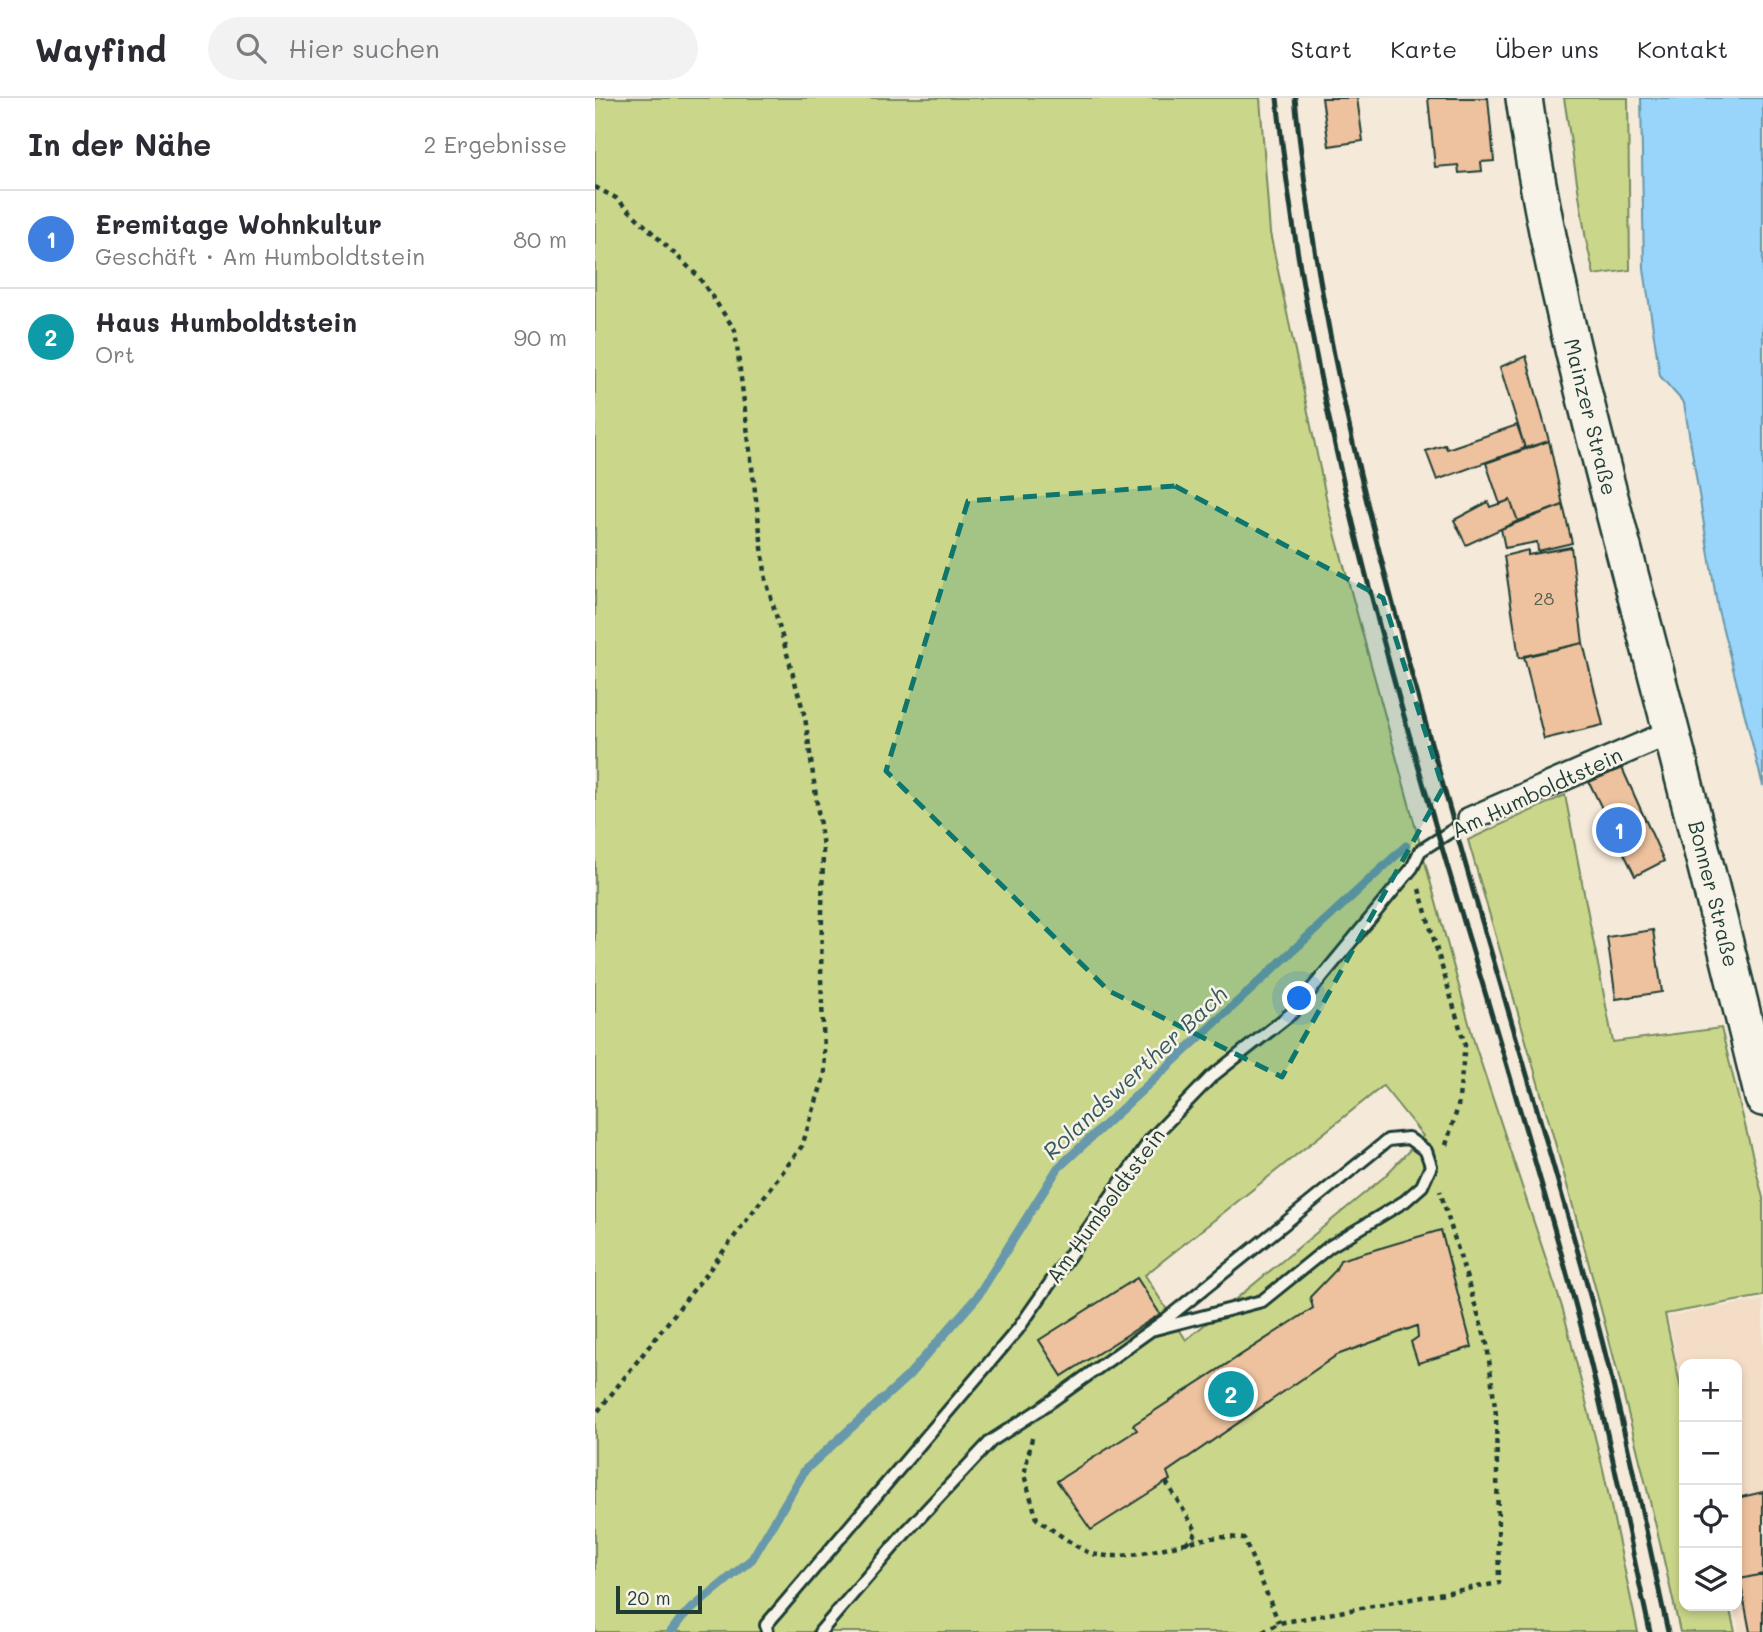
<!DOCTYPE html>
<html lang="de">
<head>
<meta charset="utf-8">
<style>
  :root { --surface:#fff; --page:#f2f2f3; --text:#2b2b33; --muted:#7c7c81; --line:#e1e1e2; --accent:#7c3aed }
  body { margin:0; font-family:Mali,sans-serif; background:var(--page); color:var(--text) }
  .controls { position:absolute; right:21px; bottom:21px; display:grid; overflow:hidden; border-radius:14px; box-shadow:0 4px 10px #0003 }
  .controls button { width:63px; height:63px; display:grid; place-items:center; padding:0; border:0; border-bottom:2px solid var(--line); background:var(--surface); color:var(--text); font:35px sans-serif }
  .scale { position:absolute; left:21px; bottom:18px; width:86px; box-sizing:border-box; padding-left:7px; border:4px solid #1f3d34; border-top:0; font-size:19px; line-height:24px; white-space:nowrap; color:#1f3d34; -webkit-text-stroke:5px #f7f3e8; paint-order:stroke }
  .you { position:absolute; left:705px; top:901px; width:24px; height:24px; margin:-18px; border:5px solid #fff; border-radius:50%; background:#1a73e8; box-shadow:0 0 0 10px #1a73e833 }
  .badge { display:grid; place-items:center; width:46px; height:46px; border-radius:50%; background:var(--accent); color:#fff; font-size:23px; font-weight:700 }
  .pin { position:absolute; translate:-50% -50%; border:4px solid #fff; box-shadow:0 2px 7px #0006 }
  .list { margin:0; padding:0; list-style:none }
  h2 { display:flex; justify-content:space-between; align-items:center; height:91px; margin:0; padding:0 28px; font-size:30px }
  h2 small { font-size:23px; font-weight:400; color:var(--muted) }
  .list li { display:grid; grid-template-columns:46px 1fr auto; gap:21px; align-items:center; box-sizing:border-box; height:98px; padding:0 28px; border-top:2px solid var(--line) }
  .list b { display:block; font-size:26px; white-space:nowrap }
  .list p { margin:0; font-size:23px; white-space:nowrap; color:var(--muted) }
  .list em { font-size:23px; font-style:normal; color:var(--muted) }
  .icon { flex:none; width:38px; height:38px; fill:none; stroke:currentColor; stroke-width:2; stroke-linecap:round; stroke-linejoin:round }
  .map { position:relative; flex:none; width:1168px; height:1534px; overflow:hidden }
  header { display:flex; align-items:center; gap:42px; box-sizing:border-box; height:98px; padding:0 35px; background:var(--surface); border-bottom:2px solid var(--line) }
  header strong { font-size:33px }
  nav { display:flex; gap:38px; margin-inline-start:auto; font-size:24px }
  .search { width:490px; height:63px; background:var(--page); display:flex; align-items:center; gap:18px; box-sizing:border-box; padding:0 24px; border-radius:38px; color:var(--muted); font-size:26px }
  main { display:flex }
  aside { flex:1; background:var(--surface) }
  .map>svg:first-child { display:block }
</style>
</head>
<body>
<header>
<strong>Wayfind</strong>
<div class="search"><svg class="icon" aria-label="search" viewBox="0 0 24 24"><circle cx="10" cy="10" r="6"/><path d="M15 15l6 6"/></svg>Hier suchen</div>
<nav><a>Start</a><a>Karte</a><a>Über uns</a><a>Kontakt</a></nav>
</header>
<main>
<aside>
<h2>In der Nähe<small>2 Ergebnisse</small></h2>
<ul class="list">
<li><span class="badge" style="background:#3f7fe0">1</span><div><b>Eremitage Wohnkultur</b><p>Geschäft · Am Humboldtstein</p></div><em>80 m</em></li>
<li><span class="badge" style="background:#0f9aa8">2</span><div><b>Haus Humboldtstein</b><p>Ort</p></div><em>90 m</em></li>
</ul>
</aside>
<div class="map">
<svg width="1168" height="1534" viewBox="0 0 1168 1534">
  <rect width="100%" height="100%" fill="#f5e9d9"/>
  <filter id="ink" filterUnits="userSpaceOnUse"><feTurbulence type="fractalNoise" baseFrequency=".0143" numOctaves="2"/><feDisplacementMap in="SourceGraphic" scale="14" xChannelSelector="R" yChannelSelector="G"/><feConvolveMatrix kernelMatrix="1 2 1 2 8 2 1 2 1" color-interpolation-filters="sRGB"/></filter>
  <g filter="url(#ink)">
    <path fill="#f3ddc7" d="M1168 1202V1534H1144L1139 1508H1142V1266H1089V1293L1073 1218Z"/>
    <path fill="#cad78b" stroke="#748a60" stroke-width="2" fill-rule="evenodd" d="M0 0H665L675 135 734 413 880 947 968 1212 1008 1371 1043 1534H0ZM788 988 828 1038 789 1079 591 1242 550 1177Z
      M969 0H1033L1035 172 999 177 991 142Z
      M970 697 1018 944 1126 930 1168 1100V1198L1070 1216 1089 1305V1508H1134L1140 1534H1085C1027 1267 949 1005 873 742Z"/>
    <path fill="#99d4fa" stroke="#6898ab" stroke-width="2" d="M1046 0H1168V688L1123 512 1089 305 1065 278 1049 171Z"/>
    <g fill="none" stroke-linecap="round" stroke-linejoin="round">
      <path stroke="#6898ab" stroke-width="9" d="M76 1534 87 1519 157 1461 210 1372 313 1278 382 1199 463 1070 811 748"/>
    </g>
    <path fill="#eec29e" stroke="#1f3d34" stroke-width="2" d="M727 0H762L768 43 734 48Z
      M833 0H893L899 63 886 64 887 73 864 75 863 67 840 69Z
      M931 258 954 343 930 350 905 269Z
      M922 327 930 350 842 382 831 353 850 347 852 351Z
      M954 343 968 407 923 423 915 402 905 406 891 365Z
      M915 402 923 423 871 447 859 422 893 404 895 409Z
      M968 407 977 445 943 453 942 444 910 450 906 431Z
      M976 449 988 545 924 560 909 458 933 452V457Z
      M988 545 1008 627 949 641 929 558Z
      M1027 670 1069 763 1040 778 994 684Z
      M1058 832 1067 894 1021 901 1012 839Z
      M846 1132 877 1249 823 1265 816 1244 823 1239 822 1228 742 1257 572 1374 575 1382 571 1384 496 1432 462 1383 542 1332 538 1327 718 1210 715 1199 740 1173 745 1162Z
      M542 1180 565 1216 467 1278 444 1242Z
      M1168 1394V1476L1145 1481 1142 1470V1400Z
      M1168 1476V1534H1155L1145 1481Z"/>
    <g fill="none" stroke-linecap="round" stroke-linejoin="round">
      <defs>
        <path id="service" d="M172 1534 171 1527 423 1231 556 1041 616 979 697 915 817 770 825 753 875 721
          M225 1534 310 1435 396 1343 444 1312 570 1222 793 1042 813 1040 831 1053 836 1068 827 1088 810 1103 734 1149 667 1203 556 1232"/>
        <path id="minor" d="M875 721 1076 634"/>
        <path id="primary" d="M929 0C952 162 994 318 1035 476 1081 650 1126 825 1168 1000"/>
      </defs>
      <use href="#service" stroke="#1f3d34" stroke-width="16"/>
      <use href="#minor" stroke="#1f3d34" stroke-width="28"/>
      <use href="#primary" stroke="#1f3d34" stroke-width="40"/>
      <path stroke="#1f3d34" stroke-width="4.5" stroke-dasharray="5 5" stroke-linecap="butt" d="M0 89 21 100 103 178 140 232 171 482 210 619 228 749 226 881 230 976 207 1048 118 1167 0 1317
        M824 791 870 947 863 1009 850 1050
        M437 1340 429 1377 442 1421C454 1429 485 1453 498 1456 549 1467 600 1431 649 1441L684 1525
        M571 1384 602 1434 589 1447
        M668 1534 684 1525 904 1485 901 1317 892 1246 845 1093"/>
      <use href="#service" stroke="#f7f3e8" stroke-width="10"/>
      <use href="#minor" stroke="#f7f3e8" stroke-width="23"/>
      <use href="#primary" stroke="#f7f3e8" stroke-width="35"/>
      <path stroke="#1f3d34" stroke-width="5" d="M682 0C724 415 873 809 981 1209 1010 1316 1031 1425 1055 1534
        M700 0C726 270 803 529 877 789 917 926 958 1063 996 1201 1026 1311 1049 1423 1073 1534"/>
    </g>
  </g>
  <path fill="#0f766e" fill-opacity="0.2" stroke="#0f766e" stroke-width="5" stroke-dasharray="14 9" stroke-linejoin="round" d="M580 388 788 500 848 690 687 979 514 893 291 673 373 403Z"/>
  <g text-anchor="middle" stroke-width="5" stroke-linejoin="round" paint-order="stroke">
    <g font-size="18" fill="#535e4e">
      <text x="949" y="507">28</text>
    </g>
    <g font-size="21" fill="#1f3d34" stroke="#f7f3e8">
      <text transform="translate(995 319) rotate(76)" y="7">Mainzer Straße</text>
      <text transform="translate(942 695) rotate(-25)" y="7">Am Humboldtstein</text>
      <text transform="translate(1118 796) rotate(76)" y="7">Bonner Straße</text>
      <text transform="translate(511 1108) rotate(-54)" y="7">Am Humboldtstein</text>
    </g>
    <g font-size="23" font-style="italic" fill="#375b5c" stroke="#f7f3e8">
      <text transform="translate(540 975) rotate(-43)" y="8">Rolandswerther Bach</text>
    </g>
  </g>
</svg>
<div class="controls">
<button>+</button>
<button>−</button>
<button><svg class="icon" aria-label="locate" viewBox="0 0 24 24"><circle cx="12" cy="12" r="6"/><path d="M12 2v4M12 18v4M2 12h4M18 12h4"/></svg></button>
<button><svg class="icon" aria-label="layers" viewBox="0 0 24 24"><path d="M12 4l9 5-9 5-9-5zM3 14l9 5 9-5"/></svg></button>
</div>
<div class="scale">20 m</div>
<div class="you"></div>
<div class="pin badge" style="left:1024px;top:732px;background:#3f7fe0">1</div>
<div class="pin badge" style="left:636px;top:1296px;background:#0f9aa8">2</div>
</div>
</main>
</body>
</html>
